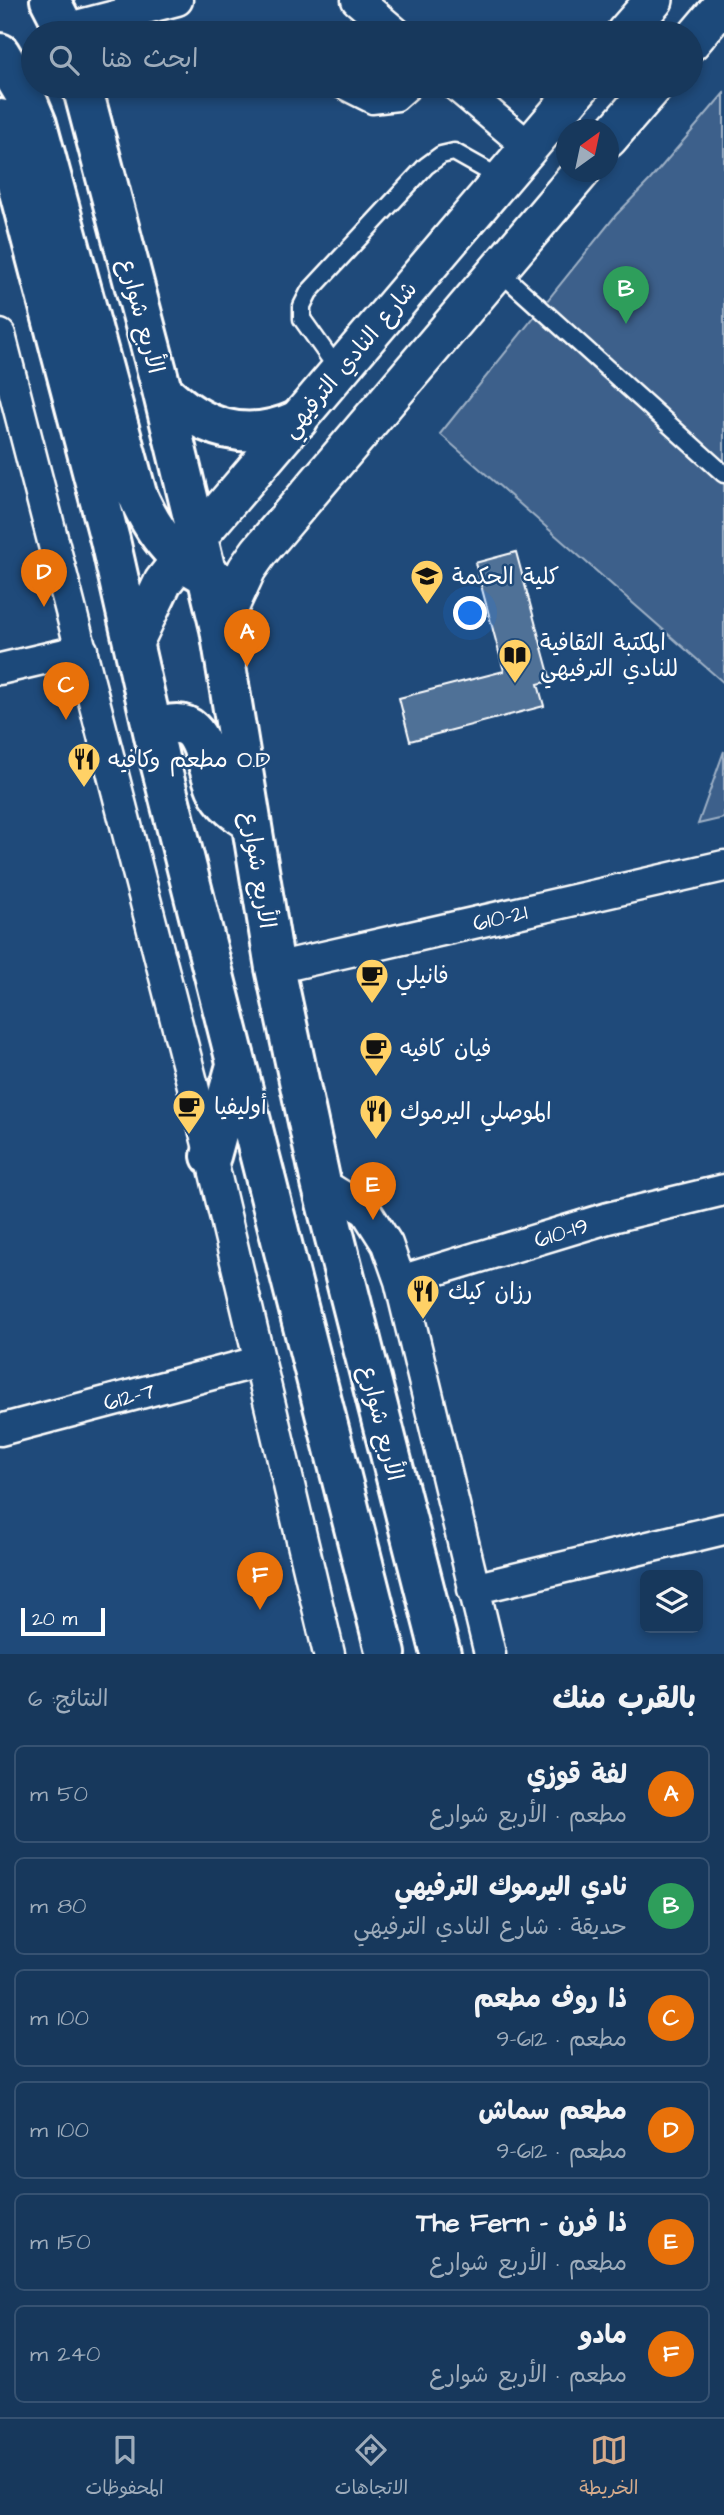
<!DOCTYPE html>
<html lang="ar">
<head>
<meta charset="utf-8">
<style>
  :root { --surface:#17385c; --page:#203f62; --text:#f1f3f6; --muted:#9eacbb; --line:#365272; --accent:#d6ab8b }
  body { margin:0; font-family:"Architects Daughter","Playpen Sans Arabic",sans-serif; background:var(--page); color:var(--text); direction:rtl }
  .controls { position:absolute; right:21px; bottom:21px; display:grid; overflow:hidden; border-radius:10px; box-shadow:0 4px 10px #0003 }
  .controls button { width:63px; height:63px; display:grid; place-items:center; padding:0; border:0; border-bottom:2px solid var(--line); background:var(--surface); color:var(--text); font:35px sans-serif }
  .compass { position:absolute; left:556px; top:119px; width:63px; height:63px; border-radius:50%; background:var(--surface); box-shadow:0 4px 10px #0003; rotate:33deg }
  .scale { position:absolute; left:21px; bottom:18px; width:84px; box-sizing:border-box; padding-left:7px; border:4px solid #fff; border-top:0; font-size:19px; line-height:24px; white-space:nowrap; color:#fff; -webkit-text-stroke:5px #1f4a7a; paint-order:stroke }
  .you { position:absolute; left:471px; top:614px; width:24px; height:24px; margin:-18px; border:5px solid #fff; border-radius:50%; background:#1a73e8; box-shadow:0 0 0 10px #1a73e833 }
  .badge { display:grid; place-items:center; width:46px; height:46px; border-radius:50%; background:var(--accent); color:#fff; font-size:23px; font-weight:700 }
  .pin { position:absolute; translate:-50% -58px; filter:drop-shadow(0 2px 4px #0008) }
  .pin::after { content:''; position:absolute; top:37px; width:24px; height:21px; background:inherit; clip-path:polygon(0 0,100% 0,50% 100%) }
  .list { margin:0; padding:0; list-style:none }
  h2 { display:flex; justify-content:space-between; align-items:center; height:91px; margin:0; padding:0 28px; font-size:30px }
  h2 small { font-size:23px; font-weight:400; color:var(--muted) }
  .list li { display:grid; grid-template-columns:46px 1fr auto; gap:21px; align-items:center; box-sizing:border-box; height:98px; margin:0 14px 14px; padding:0 14px; border:2px solid var(--line); border-radius:10px }
  .list b { display:block; font-size:26px; white-space:nowrap }
  .list p { margin:0; font-size:23px; white-space:nowrap; color:var(--muted) }
  .list em { font-size:23px; font-style:normal; color:var(--muted) }
  .icon { flex:none; width:38px; height:38px; fill:none; stroke:currentColor; stroke-width:2; stroke-linecap:round; stroke-linejoin:round }
  .map { position:relative; flex:none; width:724px; height:1654px; overflow:hidden; direction:ltr }
  .search { position:absolute; background:var(--surface); box-shadow:0 4px 10px #0003; left:21px; right:21px; top:21px; height:77px; display:flex; align-items:center; gap:18px; box-sizing:border-box; padding:0 24px; border-radius:38px; color:var(--muted); font-size:26px }
  .sheet { height:763px; background:var(--surface) }
  nav { display:flex; justify-content:space-around; align-items:center; box-sizing:border-box; height:98px; border-top:2px solid var(--line); background:var(--surface); font-size:19px; color:var(--muted) }
  nav a { display:grid; justify-items:center; gap:4px }
  nav .on { color:var(--accent) }
  .map>svg:first-child { display:block }
</style>
</head>
<body>
<div class="map">
<svg width="724" height="1654" viewBox="0 0 724 1654">
  <rect width="100%" height="100%" fill="#1f4a7a"/>
  <filter id="ink" filterUnits="userSpaceOnUse"><feTurbulence type="fractalNoise" baseFrequency=".0143" numOctaves="2"/><feDisplacementMap in="SourceGraphic" scale="14" xChannelSelector="R" yChannelSelector="G"/><feConvolveMatrix kernelMatrix="1 2 1 2 8 2 1 2 1" color-interpolation-filters="sRGB"/></filter>
  <g filter="url(#ink)">
    <path fill="#3c618b" stroke="#9eb0c5" stroke-width="2" d="M724 93V683L440 434 616 215 650 180Z
      M724 751V818L698 824Z"/>
    <path fill="#507197" stroke="#fff" stroke-width="2" d="M516 552 551 681 538 684 544 706 410 741 399 698 504 671 475 563Z"/>
    <g fill="none" stroke-linecap="round" stroke-linejoin="round">
      <defs>
        <path id="service" d="M334 86 372 105 398 102 416 86
          M498 270 724 474
          M339 371 302 319V306L309 292 426 166 441 155 454 152 502 179"/>
        <path id="minor" d="M357 0 396 33
          M65 29 177 0
          M457 86 529 147
          M0 335 211 1156 329 1654
          M0 669 82 650
          M275 968 724 866
          M321 1183 366 1211 387 1244 400 1281 490 1654
          M400 1281 608 1218 724 1190
          M0 1430 258 1362
          M473 1589 724 1529"/>
        <path id="tertiary" d="M625 33 654 0
          M691 42 724 3
          M608 139 654 86
          M226 615 247 569 259 552 581 172
          M134 643 163 582 198 537 581 86"/>
        <path id="secondary" d="M50 0 67 33
          M0 53 25 95 37 124 137 494C158 543 185 573 238 587
          M82 86 162 390 220 629 275 968 321 1183 441 1654
          M0 119 110 540 159 758 386 1654
          M162 390C202 429 245 444 298 420
          M153 731C203 706 202 755 216 788 223 804 237 813 251 822
          M211 1156 236 1065"/>
      </defs>
      <use href="#service" stroke="#fff" stroke-width="21"/>
      <use href="#minor" stroke="#fff" stroke-width="35"/>
      <use href="#tertiary" stroke="#fff" stroke-width="42"/>
      <use href="#secondary" stroke="#fff" stroke-width="44"/>
      <use href="#service" stroke="#1f4a7a" stroke-width="16"/>
      <use href="#minor" stroke="#1f4a7a" stroke-width="30"/>
      <use href="#tertiary" stroke="#1f4a7a" stroke-width="37"/>
      <use href="#secondary" stroke="#1f4a7a" stroke-width="38"/>
    </g>
  </g>
  <defs>
    <symbol id="university-pin" viewBox="-11 -11 22 30"><path d="M0 17L-7.5 6A9.5 9.5 0 1 1 7.5 6Z" fill="#ffd166" stroke="#1f4a7a"/><path d="M0-5L7-2L0 1L-7-2ZM-4 1L0 2.5L4 1V4Q0 6-4 4Z" fill="#111"/></symbol>
    <symbol id="library-pin" viewBox="-11 -11 22 30"><path d="M0 17L-7.5 6A9.5 9.5 0 1 1 7.5 6Z" fill="#ffd166" stroke="#1f4a7a"/><path d="M-6-4Q-3-5.5-.7-3.5V5Q-3 3-6 4ZM6-4Q3-5.5 .7-3.5V5Q3 3 6 4Z" fill="#111"/></symbol>
    <symbol id="restaurant-pin" viewBox="-11 -11 22 30"><path d="M0 17L-7.5 6A9.5 9.5 0 1 1 7.5 6Z" fill="#ffd166" stroke="#1f4a7a"/><path d="M-5-6h1v4h1v-4h1v4h1v-4h1v5L-1.5 .5V6h-2V.5L-5-1ZM5-6V6H3V1.5H1.5Q1.5-4 5-6Z" fill="#111"/></symbol>
    <symbol id="cafe-pin" viewBox="-11 -11 22 30"><path d="M0 17L-7.5 6A9.5 9.5 0 1 1 7.5 6Z" fill="#ffd166" stroke="#1f4a7a"/><path d="M-5.5-4.5H6V0H3Q3 3.5 0 3.5H-2.5Q-5.5 3.5-5.5 0ZM3-3.2v2h1.7v-2ZM-6 4.5H4V6H-6Z" fill="#111"/></symbol>
  </defs>
  <g fill-rule="evenodd">
    <use href="#university-pin" x="408" y="557" width="38" height="52"/>
    <use href="#library-pin" x="496" y="636" width="38" height="52"/>
    <use href="#restaurant-pin" x="65" y="740" width="38" height="52"/>
    <use href="#cafe-pin" x="353" y="956" width="38" height="52"/>
    <use href="#cafe-pin" x="357" y="1029" width="38" height="52"/>
    <use href="#cafe-pin" x="170" y="1087" width="38" height="52"/>
    <use href="#restaurant-pin" x="357" y="1092" width="38" height="52"/>
    <use href="#restaurant-pin" x="404" y="1272" width="38" height="52"/>
  </g>
  <g text-anchor="middle" stroke-width="5" stroke-linejoin="round" paint-order="stroke">
    <g font-size="23" fill="#fff" stroke="#1f4a7a">
      <text transform="translate(142 316) rotate(75)" y="8">الأربع شوارع</text>
      <text transform="translate(349 359) rotate(-50)" y="8">شارع النادي الترفيهي</text>
      <text transform="translate(259 870) rotate(81)" y="8">الأربع شوارع</text>
      <text transform="translate(500 917) rotate(-13)" y="8">610-21</text>
      <text transform="translate(561 1232) rotate(-17)" y="8">610-19</text>
      <text transform="translate(129 1396) rotate(-15)" y="8">612-7</text>
      <text transform="translate(382 1423) rotate(76)" y="8">الأربع شوارع</text>
    </g>
    <g font-size="23" fill="#fff" stroke="#1f4a7a" text-anchor="start">
      <text x="452" y="584">كلية الحكمة</text>
      <text x="540" y="650">المكتبة الثقافية<tspan x="540" dy="26">للنادي الترفيهي</tspan></text>
      <text x="108" y="767">مطعم وكافيه O.D</text>
      <text x="396" y="983">فانيلي</text>
      <text x="400" y="1056">فيان كافيه</text>
      <text x="214" y="1114">أوليفيا</text>
      <text x="400" y="1119">الموصلي اليرموك</text>
      <text x="448" y="1299">رزان كيك</text>
    </g>
  </g>
</svg>
<div class="controls">
<button><svg class="icon" aria-label="layers" viewBox="0 0 24 24"><path d="M12 4l9 5-9 5-9-5zM3 14l9 5 9-5"/></svg></button>
</div>
<svg class="compass" viewBox="-18 -18 36 36"><path d="M0-13l5 13h-10z" fill="#e53935"/><path d="M0 13l5-13h-10z" fill="#9eacbb"/></svg>
<div class="scale">20 m</div>
<div class="you"></div>
<div class="pin badge" style="left:247px;top:667px;background:#e8710a">A</div>
<div class="pin badge" style="left:626px;top:324px;background:#2e9e5b">B</div>
<div class="pin badge" style="left:66px;top:720px;background:#e8710a">C</div>
<div class="pin badge" style="left:44px;top:607px;background:#e8710a">D</div>
<div class="pin badge" style="left:373px;top:1220px;background:#e8710a">E</div>
<div class="pin badge" style="left:260px;top:1610px;background:#e8710a">F</div>
<div class="search"><svg class="icon" aria-label="search" viewBox="0 0 24 24"><circle cx="10" cy="10" r="6"/><path d="M15 15l6 6"/></svg>ابحث هنا</div>
</div>
<section class="sheet">
<h2>بالقرب منك<small>النتائج: 6</small></h2>
<ul class="list">
<li><span class="badge" style="background:#e8710a">A</span><div><b>لفة قوزي</b><p>مطعم · الأربع شوارع</p></div><em>50 m</em></li>
<li><span class="badge" style="background:#2e9e5b">B</span><div><b>نادي اليرموك الترفيهي</b><p>حديقة · شارع النادي الترفيهي</p></div><em>80 m</em></li>
<li><span class="badge" style="background:#e8710a">C</span><div><b>ذا روف مطعم</b><p>مطعم · 612-9</p></div><em>100 m</em></li>
<li><span class="badge" style="background:#e8710a">D</span><div><b>مطعم سماش</b><p>مطعم · 612-9</p></div><em>100 m</em></li>
<li><span class="badge" style="background:#e8710a">E</span><div><b>ذا فرن - The Fern</b><p>مطعم · الأربع شوارع</p></div><em>150 m</em></li>
<li><span class="badge" style="background:#e8710a">F</span><div><b>مادو</b><p>مطعم · الأربع شوارع</p></div><em>240 m</em></li>
</ul>
</section>
<nav>
<a class="on"><svg class="icon" aria-label="map" viewBox="0 0 24 24"><path d="M3 6l6-2 6 2 6-2v14l-6 2-6-2-6 2zM9 4v14M15 6v14"/></svg>الخريطة</a>
<a><svg class="icon" aria-label="directions" viewBox="0 0 24 24"><path d="M12 3l9 9-9 9-9-9zM9 14v-3h6M13 9l2 2-2 2"/></svg>الاتجاهات</a>
<a><svg class="icon" aria-label="saved" viewBox="0 0 24 24"><path d="M7 4h10v16l-5-4-5 4z"/></svg>المحفوظات</a>
</nav>
</body>
</html>
